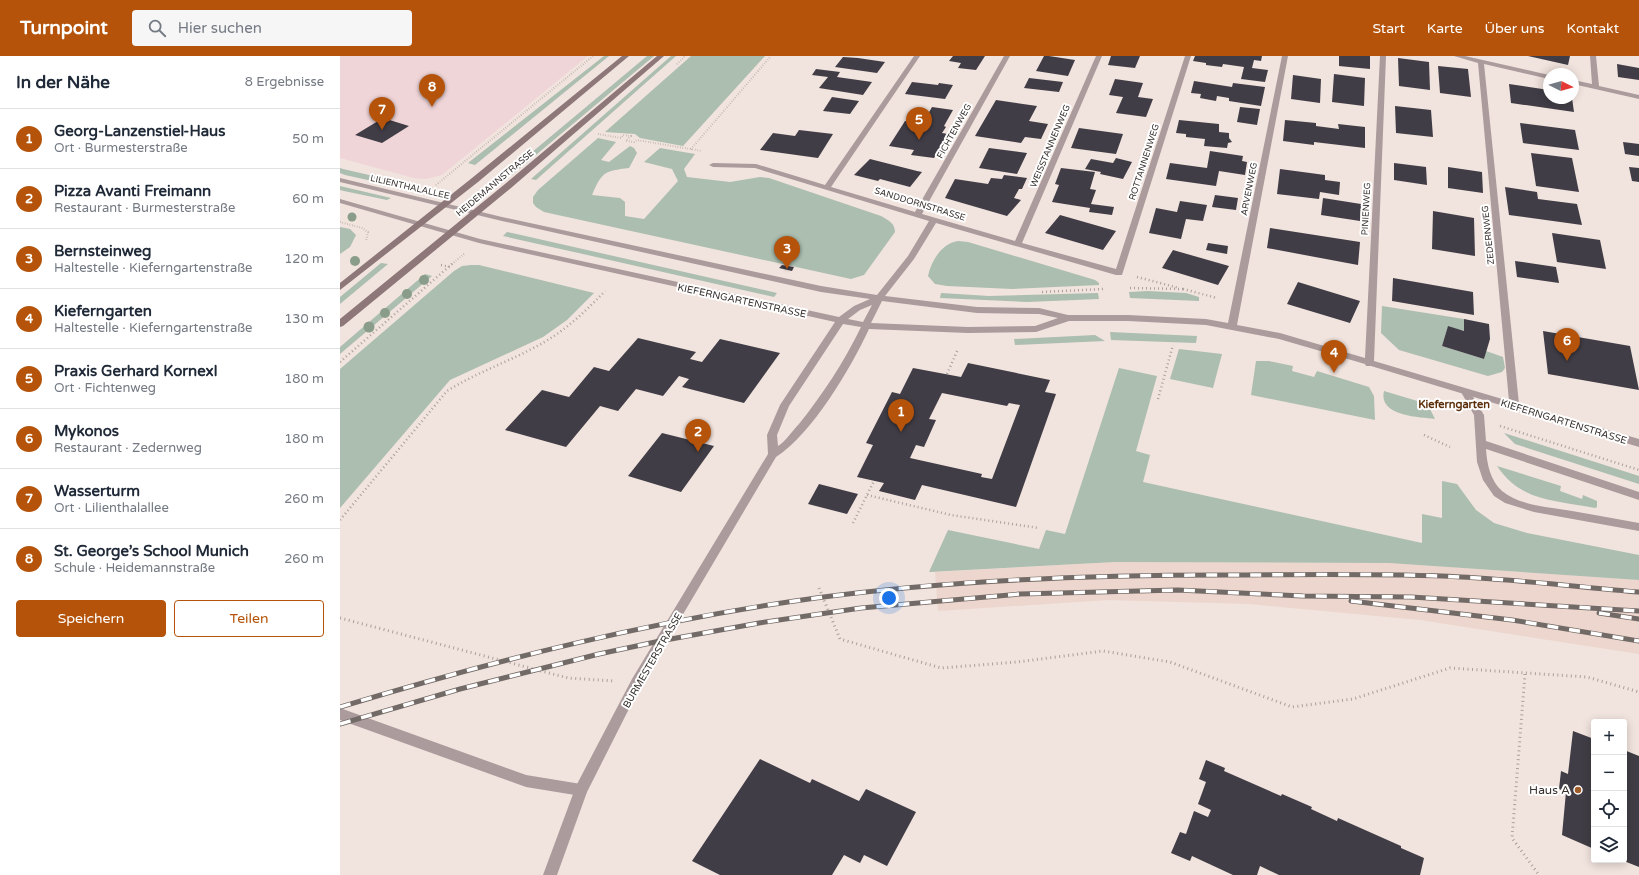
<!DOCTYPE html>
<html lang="de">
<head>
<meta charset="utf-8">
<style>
  :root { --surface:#fff; --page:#f6f6f7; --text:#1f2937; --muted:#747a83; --line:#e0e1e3; --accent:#b45309 }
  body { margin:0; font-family:"Varela Round",sans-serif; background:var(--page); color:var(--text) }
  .controls { position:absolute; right:12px; bottom:12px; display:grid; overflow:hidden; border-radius:4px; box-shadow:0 2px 10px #0003 }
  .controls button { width:36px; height:36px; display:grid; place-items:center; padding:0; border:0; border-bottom:1px solid var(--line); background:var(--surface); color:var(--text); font:20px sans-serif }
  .compass { position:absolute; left:1203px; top:12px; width:36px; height:36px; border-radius:50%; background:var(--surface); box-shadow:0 2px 10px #0003; rotate:95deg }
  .you { position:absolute; left:549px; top:542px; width:14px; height:14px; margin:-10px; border:3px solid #fff; border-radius:50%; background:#1a73e8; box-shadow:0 0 0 6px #1a73e833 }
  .badge { display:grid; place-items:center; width:26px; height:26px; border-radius:50%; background:var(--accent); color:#fff; font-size:13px; font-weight:700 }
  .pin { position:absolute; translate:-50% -33px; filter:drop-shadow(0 1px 2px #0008) }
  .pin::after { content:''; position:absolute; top:21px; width:14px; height:12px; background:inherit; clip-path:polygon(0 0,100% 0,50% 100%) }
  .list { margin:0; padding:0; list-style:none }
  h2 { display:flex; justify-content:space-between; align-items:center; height:52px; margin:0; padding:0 16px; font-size:17px }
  h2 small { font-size:13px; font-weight:400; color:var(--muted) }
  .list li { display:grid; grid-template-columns:26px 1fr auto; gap:12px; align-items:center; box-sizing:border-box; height:60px; padding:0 16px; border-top:1px solid var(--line) }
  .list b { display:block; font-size:15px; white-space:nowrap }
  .list p { margin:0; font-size:13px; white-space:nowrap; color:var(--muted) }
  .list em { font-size:13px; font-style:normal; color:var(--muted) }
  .actions { display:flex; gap:8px; padding:12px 16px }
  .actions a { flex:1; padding:9px 0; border:1px solid var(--accent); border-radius:4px; text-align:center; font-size:14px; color:var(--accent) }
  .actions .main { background:var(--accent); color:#fff }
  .icon { flex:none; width:22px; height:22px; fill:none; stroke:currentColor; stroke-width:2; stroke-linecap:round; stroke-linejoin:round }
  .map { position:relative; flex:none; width:1299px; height:819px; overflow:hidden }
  header { display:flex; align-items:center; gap:24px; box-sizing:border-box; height:56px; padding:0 20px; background:var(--accent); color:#fff }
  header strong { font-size:19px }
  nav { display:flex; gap:22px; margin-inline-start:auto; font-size:14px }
  .search { width:280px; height:36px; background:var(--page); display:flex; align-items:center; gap:10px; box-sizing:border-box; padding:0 14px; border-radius:4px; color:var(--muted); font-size:15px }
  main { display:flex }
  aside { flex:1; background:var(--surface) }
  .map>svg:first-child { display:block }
</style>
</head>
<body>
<header>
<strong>Turnpoint</strong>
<div class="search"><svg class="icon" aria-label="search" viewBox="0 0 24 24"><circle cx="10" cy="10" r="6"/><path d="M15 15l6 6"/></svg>Hier suchen</div>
<nav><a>Start</a><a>Karte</a><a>Über uns</a><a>Kontakt</a></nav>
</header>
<main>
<aside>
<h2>In der Nähe<small>8 Ergebnisse</small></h2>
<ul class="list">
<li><span class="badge">1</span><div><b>Georg-Lanzenstiel-Haus</b><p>Ort · Burmesterstraße</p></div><em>50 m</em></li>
<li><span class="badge">2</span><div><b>Pizza Avanti Freimann</b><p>Restaurant · Burmesterstraße</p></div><em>60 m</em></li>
<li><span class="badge">3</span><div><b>Bernsteinweg</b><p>Haltestelle · Kieferngartenstraße</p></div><em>120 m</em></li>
<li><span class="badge">4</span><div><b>Kieferngarten</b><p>Haltestelle · Kieferngartenstraße</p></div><em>130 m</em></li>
<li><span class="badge">5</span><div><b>Praxis Gerhard Kornexl</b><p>Ort · Fichtenweg</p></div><em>180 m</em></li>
<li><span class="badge">6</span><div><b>Mykonos</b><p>Restaurant · Zedernweg</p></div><em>180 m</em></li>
<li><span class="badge">7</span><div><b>Wasserturm</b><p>Ort · Lilienthalallee</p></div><em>260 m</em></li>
<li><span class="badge">8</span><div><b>St. George’s School Munich</b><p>Schule · Heidemannstraße</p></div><em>260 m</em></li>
</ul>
<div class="actions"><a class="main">Speichern</a><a>Teilen</a></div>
</aside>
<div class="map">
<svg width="1299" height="819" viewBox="0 0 1299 819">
  <rect width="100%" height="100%" fill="#f1e3dd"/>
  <path fill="#ecd6cd" d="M775 506 1049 507 1299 524V598L1080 564 909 548 769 544 598 555 595 516Z"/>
  <path fill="#f0d5d8" d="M0 0H248L102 119 86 123 74 122 0 102Z"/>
  <path fill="#abbeb0" d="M264 0H269L135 109 128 107Z
    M307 0H314L172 119 166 118Z
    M331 0H336L196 124 191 123Z
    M351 0H425L343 90 300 82 295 78 265 76Z
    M258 82 276 86 261 104 269 106 290 90 294 92 297 97 289 112C264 115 262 116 252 139L280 142 285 146V160L304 163 338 125 332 113 304 106 320 92 355 98 344 113 347 121 390 126 420 121 429 122 541 160C548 164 555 167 555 176L524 219 511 223 204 156 196 151 193 147V141L198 134Z
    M0 112 3 113 68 128 64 132 5 119 0 117Z
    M0 130 51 142 47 144 4 135 0 134Z
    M0 171 10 173 16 179 10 191 0 198Z
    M167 176 172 177 437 237 434 241 163 180Z
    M618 185 628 186 755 224 759 227V229L672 233 607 230 595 228 588 220C591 205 602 187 618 185Z
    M41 207 48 208 0 248V241Z
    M131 209H139L254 237 227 264 203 281 110 324 0 452V313L114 215 122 210Z
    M85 218 92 220 0 298V291Z
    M808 235 846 237 859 241V245L790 242 789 236Z
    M601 237 649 240 758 237 759 243 687 246 600 242Z
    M1042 250 1124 263V275L1108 271 1102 290 1144 303 1146 295 1163 301 1165 312 1162 316 1148 320 1059 294 1041 277Z
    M770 276 857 280 856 287 771 284Z
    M755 279 765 285 675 289 674 283Z
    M839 293 882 298 873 332 830 323Z
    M916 305H929L953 310 952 315 974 321 977 315 1029 331 1034 340 1035 364 911 339Z
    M779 312 817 320 796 395 810 399 803 426 1082 487V458L1102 462V425L1117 428 1136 454 1154 467 1187 477 1299 499V524L1049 507 775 506 589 516 608 474 699 493 706 474 725 478Z
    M1044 335 1084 347 1089 351 1095 363C1078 361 1038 360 1044 335Z
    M1164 377 1299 420V428L1175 388Z
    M1157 410 1221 430 1220 435 1242 443 1243 439 1257 445V451L1255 452C1216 444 1181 446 1157 410Z"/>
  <path fill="#413d46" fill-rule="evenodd" d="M613 0H645L636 14 618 12 621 7 609 5Z
    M704 0H709L735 4 728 20 696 15Z
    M771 0H800L795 12 768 9Z
    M855 0H922L921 5 914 4 912 12 928 14 925 26 901 23 904 11 883 8 882 11 866 9V7L853 5Z
    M999 0H1030V13L999 10Z
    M1188 0H1230L1228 9Z
    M503 1 518 2 545 6 537 17 495 11Z
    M1058 2 1089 6 1090 34 1059 30Z
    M1277 8 1299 12V24L1278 21Z
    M1098 10 1128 13 1131 41 1100 37Z
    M476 13 500 16 497 21 532 26 523 39 479 32 488 21 472 19Z
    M994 18 1025 22 1024 50 992 46Z
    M953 19 981 23 980 47 951 43Z
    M689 22 723 26 719 36 684 32Z
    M775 23 803 27 798 41 813 43 806 61 776 57 783 41 769 39Z
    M854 25 892 31 893 27 925 31 921 50 889 45V42L877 40 876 45 860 42 861 38 851 37Z
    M572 26 598 29 599 27 613 29 605 43 565 38Z
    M1169 28 1209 34V42H1232L1234 56 1171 47Z
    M492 41 519 45 510 58 483 55Z
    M656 44 697 50 689 65 708 68 701 83 685 81 681 87 635 80Z
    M1055 50 1091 54 1093 81 1056 77Z
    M592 51 613 54 604 70 606 71 602 77 608 78 594 102 571 99 574 94 549 90 565 65 583 67Z
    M900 51 920 53 917 69 897 66Z
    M43 62 69 70 42 87 15 79Z
    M839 64 879 68V76L889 77V82L892 86 888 87 887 92 864 90 865 83 846 81V78L836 77Z
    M945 64 976 67V70L999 73 998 68 1025 71V92L974 86V89L943 85Z
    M1180 67 1235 74 1239 94 1183 87Z
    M739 72 783 78 776 98 731 92Z
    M459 74 493 78 478 102 420 94 433 77 455 80Z
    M1283 86 1299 88V100L1285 98Z
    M649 92 687 97 677 118 639 112Z
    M870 95 903 100 902 105 907 106 905 119 879 115 876 130 826 123 830 107 867 112Z
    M1191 97 1232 102 1239 136 1196 130Z
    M776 102 792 106 783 123 760 118 761 116 745 113 751 103 773 107Z
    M530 103 577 115 582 116 570 131 540 123 538 125 514 119Z
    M1054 107 1086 111 1087 129 1054 124Z
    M1108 111 1142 116 1143 137 1108 132Z
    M1289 111 1299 112V126L1292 125Z
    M721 112 755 116 750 133 756 134 751 148 774 151 772 159 749 156 750 152 712 146 719 129 715 128Z
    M940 113 985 119V124L1000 126 999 139 980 136 979 143 937 138Z
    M664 119 687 122 682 133H679L674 142 681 144 667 160 605 142 615 123 648 128 651 122 662 123Z
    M1165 131 1197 136 1198 143 1237 148 1242 169 1169 159Z
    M875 139 898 142 896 154 872 151Z
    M983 142 1021 148 1020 165 981 159Z
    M840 145 867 149 863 165 846 163 841 183 809 177 816 152 837 156Z
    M1093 155 1134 162 1135 200 1092 193Z
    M720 159 776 175 763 194 705 177Z
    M930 172 1020 186 1018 209 927 192Z
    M1212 177 1260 184 1266 213 1217 206Z
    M868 187 888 190 887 198 866 194Z
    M833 194 889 210 878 229 822 212Z
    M1175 205 1216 211 1219 227 1177 221Z
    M442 209 454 211 452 215 439 212Z
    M1053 222 1133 236 1134 259 1052 245Z
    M958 226 1020 245 1010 267 947 248Z
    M1124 263 1149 268 1150 283 1144 303 1102 290 1108 270 1124 275Z
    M1203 275 1290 290 1299 334 1208 318Z
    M298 282 356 296 350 303 362 306 380 283 440 297 404 347 342 331 349 323 339 320 323 340 296 333 278 355 260 350 226 391 165 374 202 334 229 341 254 311 269 315Z
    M628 307 710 324 705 336 716 338 676 451 582 429 575 444 539 435 544 427 517 421 533 389 526 387 552 336 560 338 573 312 621 321ZM602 337 667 350 669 347 680 349 652 423 641 421 642 418 570 402 576 389 584 391 596 364 589 363Z
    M322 377 374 390 341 436 288 420Z
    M479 428 518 438 507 458 468 448Z
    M1233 675 1254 683V793L1222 779 1226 736 1219 733 1221 715 1228 718Z
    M1284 694 1299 700V811L1284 805Z
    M420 703 470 727 472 723 519 745 526 733 576 756 547 810 524 799 520 807 504 799 492 819H380L352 805Z
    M866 704 885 712 884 715 941 740 942 738 972 751 971 753 997 765 998 762 1061 790V792L1084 802 1080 819H939L920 810 917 819H893L852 800 850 805 831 797 840 776 846 778 854 755 868 761 871 754 858 748 866 726 859 723Z"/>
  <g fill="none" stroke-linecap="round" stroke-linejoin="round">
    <path stroke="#aba09c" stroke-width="2" stroke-dasharray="0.5 2" stroke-linecap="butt" d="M337 8 345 0
      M258 78 281 82 283 79 291 80 286 85 294 86 297 84 362 95
      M351 93 431 0
      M96 129 253 0
      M0 166 22 172 28 176 26 185
      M112 208 124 198"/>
    <path stroke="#aba09c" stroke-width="2.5" stroke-dasharray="1 3" stroke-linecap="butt" d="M101 209 110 211
      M797 221 839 232
      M790 232 843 233
      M843 233 877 242
      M702 236 763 233
      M0 306 113 207
      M607 318 618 293
      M818 343 833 289
      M1087 346 1114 354
      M1160 370 1299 414
      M1084 379 1110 391
      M527 439 611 459 699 472
      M0 464 107 335C139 315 174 304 206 285 228 272 247 254 265 235
      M513 467 534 425"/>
    <path stroke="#aba09c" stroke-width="3" stroke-dasharray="1 3.5" stroke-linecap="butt" d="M479 532 500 583 601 612 677 606 763 595 830 606 952 651 1013 643 1110 612 1247 621 1299 636
      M0 562 228 622 274 625
      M1185 618 1172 782 1199 819"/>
    <path fill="#ab9b9c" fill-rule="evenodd" d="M1126 333 1129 334 1144 359 1146 385 1299 436V444L1146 393C1147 408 1150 424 1162 435 1180 450 1210 451 1232 455 1255 459 1277 463 1299 467V475L1194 456 1165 447 1154 440 1143 424 1137 406 1134 359 1121 336Z
      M0 652 186 719 241 728 246 730 247 734 246 738 241 740 186 731 0 664Z"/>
    <path fill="#ab9b9c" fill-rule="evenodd" d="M574 0H580L491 131 575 156 664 0H670L582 158 675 185 756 0H762L682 187 776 213 845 0H851L782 219H776L596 167 574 203 545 240 637 251 699 252 728 259H788L866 263 888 267 942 0H948L897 269 940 277 1025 302 1040 0H1046L1034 305 1169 345 1138 7 1114 0H1125L1209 19V23L1144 8 1179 348 1299 383V391L1031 310H1026L1025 308 939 283 866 269 788 265H729L696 276 628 277 529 273C511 312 472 378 436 401L300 631 247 736 217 819H203L236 730 292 623 428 398 427 379 440 349 495 266 139 187 0 147V143L140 183 499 261 514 250 530 243 481 236 162 165 0 126V122L162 161 481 230 537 239 568 200 589 165 415 112 373 111 369 109 373 107 416 108 485 129ZM542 245 637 257 699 258 718 262 695 270 628 271 531 267ZM532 249 523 266 508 263 520 254ZM503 268 521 271C504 306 483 338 459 368 452 375 446 385 438 390L437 379 449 350Z
      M1250 0H1256L1259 30 1299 39V43L1233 28V24L1252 28Z"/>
    <path fill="#8e7778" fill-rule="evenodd" d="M282 0H289L138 126 0 234V227L132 122Z
      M317 0H324L171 132 3 270 0 271V263L165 128Z"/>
    <defs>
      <path id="rail" d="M1011 545 1172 564 1299 585
        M1259 557 1299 563
        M0 651C156 604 314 564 476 542 611 524 747 519 884 519 963 519 1042 517 1121 521 1181 524 1240 531 1299 536
        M0 668 120 633 259 598 320 585 419 567 521 552 680 538 838 534 963 540 1071 541 1299 555"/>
    </defs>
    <use href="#rail" stroke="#726a66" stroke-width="5"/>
    <use href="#rail" stroke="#fff" stroke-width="3.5" stroke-dasharray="11" stroke-linecap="butt"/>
  </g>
  <g fill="#8a9d8a">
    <circle cx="12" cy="161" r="4.5"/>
    <circle cx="15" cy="205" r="5"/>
    <circle cx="84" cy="224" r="5"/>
    <circle cx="67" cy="238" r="5"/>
    <circle cx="45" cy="257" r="5"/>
    <circle cx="29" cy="271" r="5.5"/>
  </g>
  <circle fill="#9e5c29" stroke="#fff" stroke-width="1.5" cx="1238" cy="734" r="4"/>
  <g text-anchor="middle" stroke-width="4" stroke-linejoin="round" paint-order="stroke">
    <g font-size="9" fill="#36302e" stroke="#fff">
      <text transform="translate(614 75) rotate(-61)" y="3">FICHTENWEG</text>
      <text transform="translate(710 90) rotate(-67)" y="3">WEISSTANNENWEG</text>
      <text transform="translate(804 106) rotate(-72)" y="3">ROTTANNENWEG</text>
      <text transform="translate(155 127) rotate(-40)" y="3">HEIDEMANNSTRASSE</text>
      <text transform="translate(70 131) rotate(13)" y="3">LILIENTHALALLEE</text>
      <text transform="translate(909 133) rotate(-79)" y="3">ARVENWEG</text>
      <text transform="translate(580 148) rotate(17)" y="3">SANDDORNSTRASSE</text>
      <text transform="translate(1026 153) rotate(-87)" y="3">PINIENWEG</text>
      <text transform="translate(1148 179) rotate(-96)" y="3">ZEDERNWEG</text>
    </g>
    <g font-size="10" fill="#36302e" stroke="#fff">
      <text transform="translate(402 244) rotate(12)" y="4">KIEFERNGARTENSTRASSE</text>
      <text transform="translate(1224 365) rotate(17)" y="4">KIEFERNGARTENSTRASSE</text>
      <text transform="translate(312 604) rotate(-60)" y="4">BURMESTERSTRASSE</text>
    </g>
    <g font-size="11" font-weight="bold" fill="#5d300b" stroke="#fff">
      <text x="1114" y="352">Kieferngarten</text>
    </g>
    <g font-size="12" fill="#36302e" stroke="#fff" text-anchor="end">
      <text x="1230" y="738">Haus A</text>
    </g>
  </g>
</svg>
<div class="controls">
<button>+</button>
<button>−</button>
<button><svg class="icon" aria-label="locate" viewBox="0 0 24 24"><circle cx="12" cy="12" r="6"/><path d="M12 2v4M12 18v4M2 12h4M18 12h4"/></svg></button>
<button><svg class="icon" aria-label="layers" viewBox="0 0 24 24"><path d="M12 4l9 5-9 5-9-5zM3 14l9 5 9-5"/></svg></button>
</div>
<svg class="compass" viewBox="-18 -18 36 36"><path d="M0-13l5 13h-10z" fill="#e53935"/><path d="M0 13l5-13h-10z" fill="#747a83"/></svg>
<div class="you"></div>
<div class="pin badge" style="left:561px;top:376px">1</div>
<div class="pin badge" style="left:358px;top:396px">2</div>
<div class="pin badge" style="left:447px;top:213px">3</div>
<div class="pin badge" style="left:994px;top:317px">4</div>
<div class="pin badge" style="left:579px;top:84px">5</div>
<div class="pin badge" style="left:1227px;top:305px">6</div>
<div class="pin badge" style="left:42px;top:74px">7</div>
<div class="pin badge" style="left:92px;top:51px">8</div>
</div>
</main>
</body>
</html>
